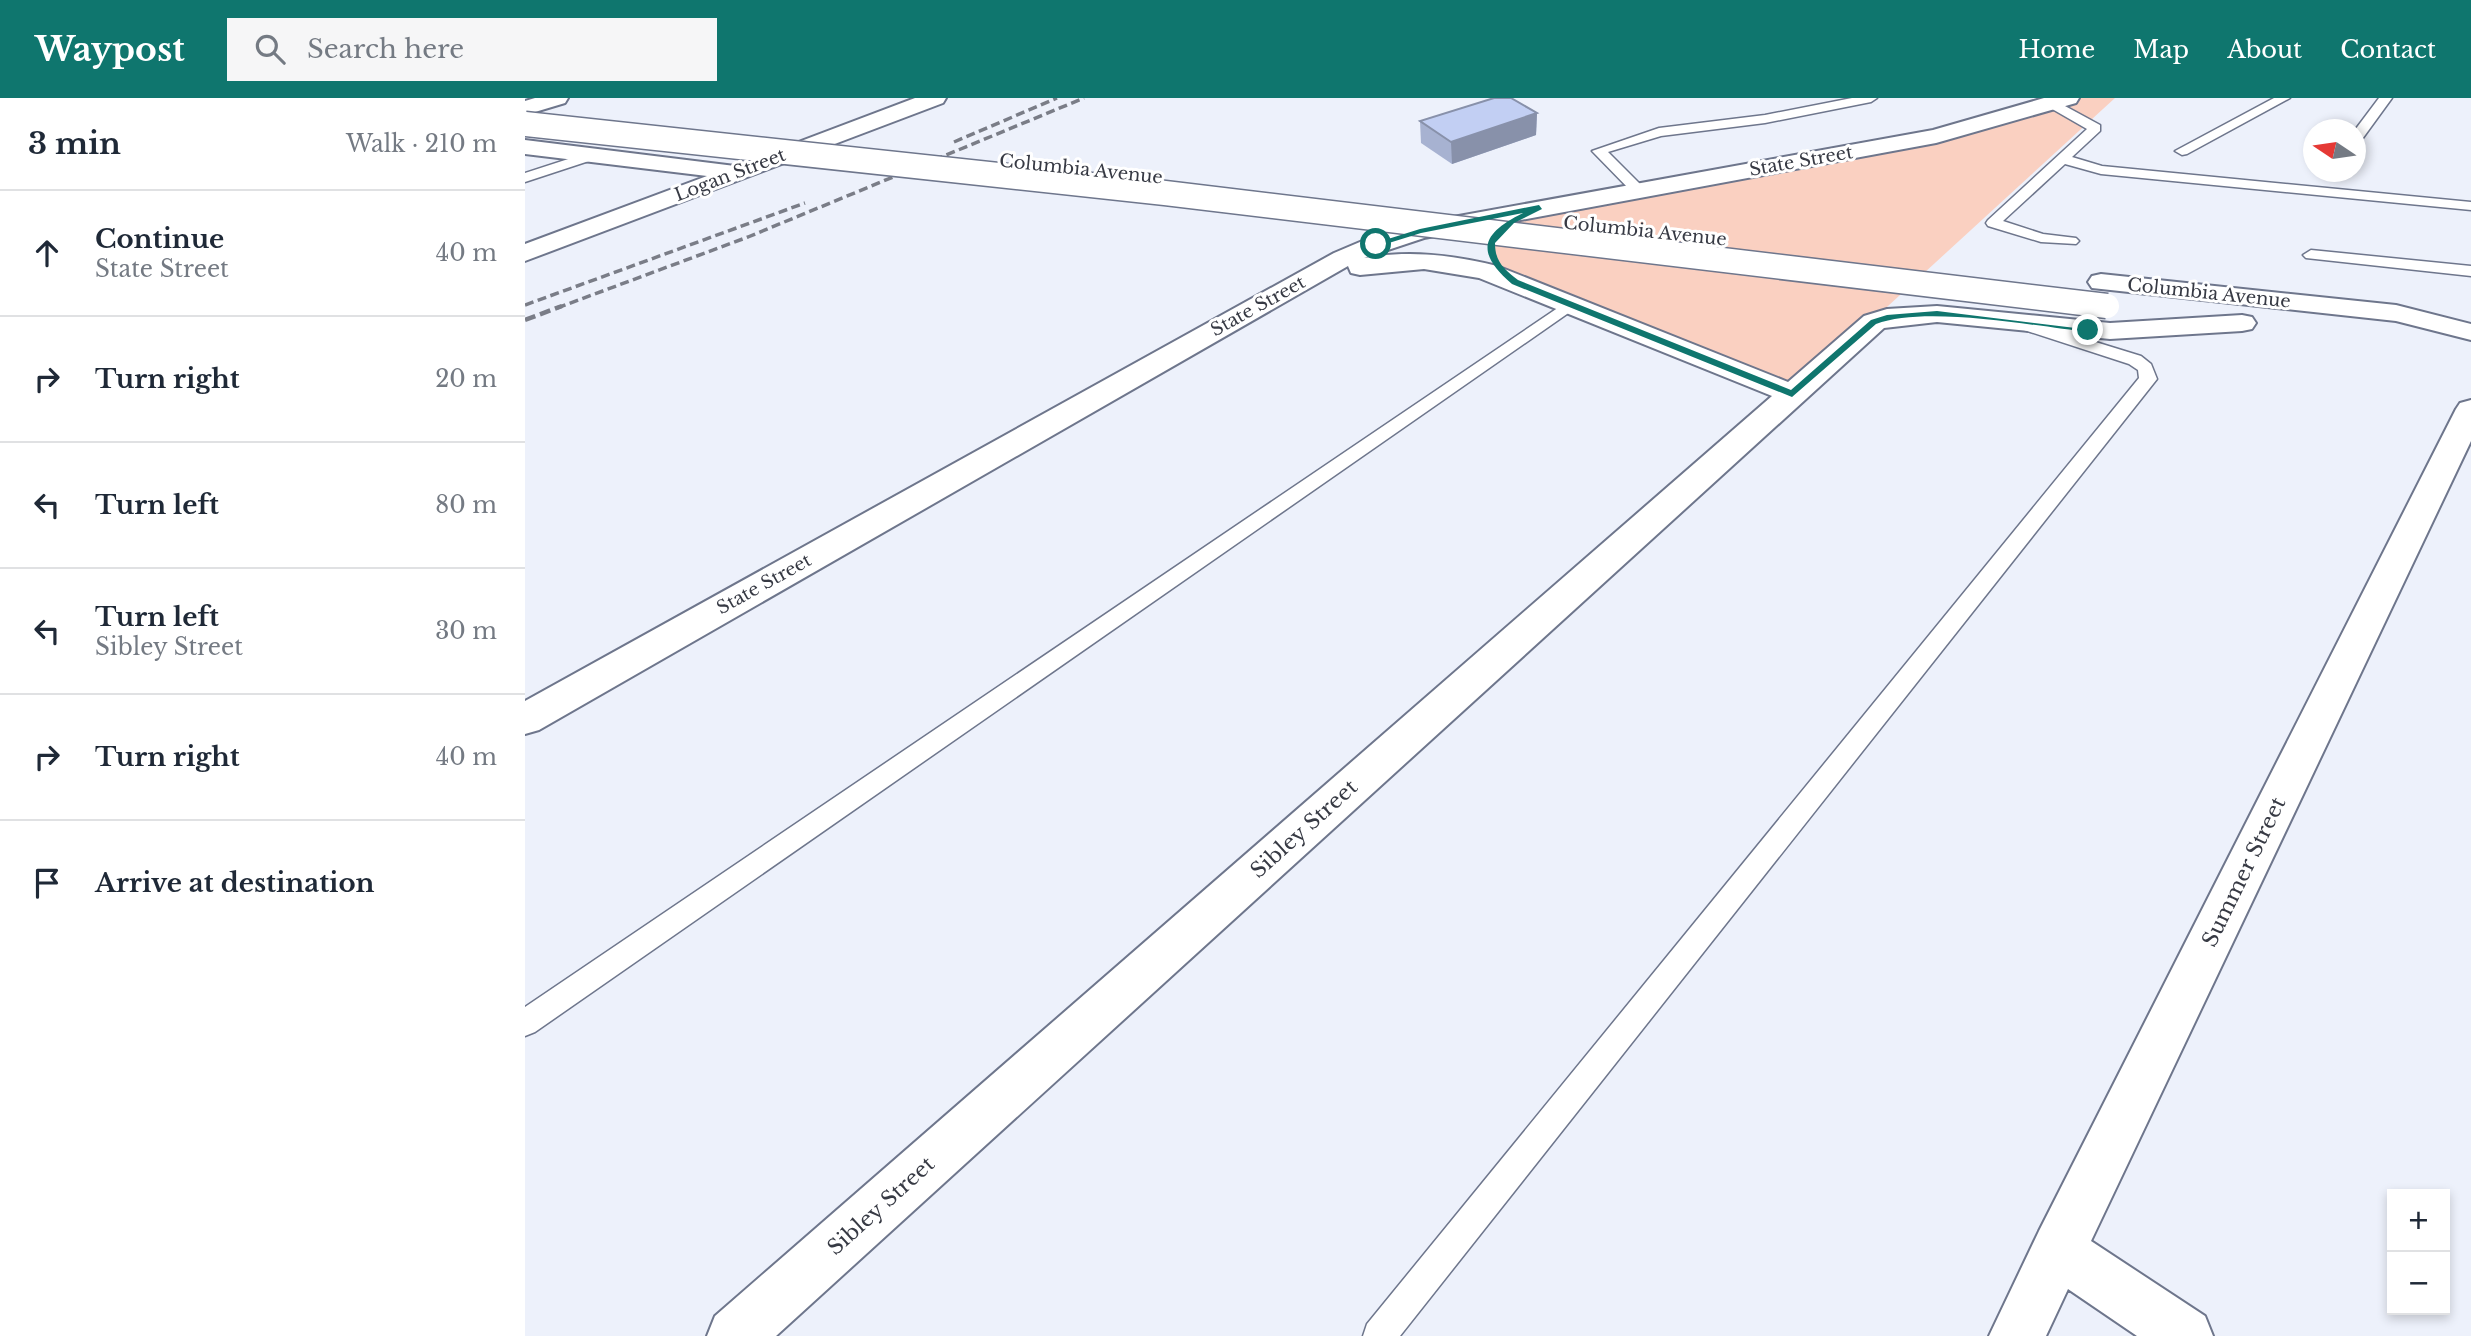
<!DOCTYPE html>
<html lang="en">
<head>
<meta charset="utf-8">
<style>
  :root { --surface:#fff; --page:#f6f6f7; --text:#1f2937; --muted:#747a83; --line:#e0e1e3; --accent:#0f766e }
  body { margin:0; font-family:"Libre Baskerville",serif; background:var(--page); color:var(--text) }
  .controls { position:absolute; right:21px; bottom:21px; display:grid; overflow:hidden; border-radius:0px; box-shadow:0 4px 10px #0003 }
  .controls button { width:63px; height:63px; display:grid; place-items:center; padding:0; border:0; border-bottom:2px solid var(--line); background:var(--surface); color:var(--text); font:35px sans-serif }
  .compass { position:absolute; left:1778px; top:21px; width:63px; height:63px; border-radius:50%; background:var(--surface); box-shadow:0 4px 10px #0003; rotate:283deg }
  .stop { position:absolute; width:21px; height:21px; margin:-16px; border:5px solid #0f766e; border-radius:50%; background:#fff }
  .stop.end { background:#0f766e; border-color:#fff; box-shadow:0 2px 7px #0008 }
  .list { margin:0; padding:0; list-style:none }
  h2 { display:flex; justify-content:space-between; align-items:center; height:91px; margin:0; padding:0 28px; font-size:30px }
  h2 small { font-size:23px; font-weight:400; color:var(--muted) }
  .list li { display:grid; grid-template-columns:46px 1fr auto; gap:21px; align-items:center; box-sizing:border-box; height:126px; padding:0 28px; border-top:2px solid var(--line) }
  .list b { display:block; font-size:26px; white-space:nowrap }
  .list p { margin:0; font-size:23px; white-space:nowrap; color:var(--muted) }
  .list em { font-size:23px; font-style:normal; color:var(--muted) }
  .icon { flex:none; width:38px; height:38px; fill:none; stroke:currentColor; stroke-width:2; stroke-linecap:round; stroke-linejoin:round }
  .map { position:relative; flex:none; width:1946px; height:1238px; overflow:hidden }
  header { display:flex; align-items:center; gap:42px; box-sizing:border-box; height:98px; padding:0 35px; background:var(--accent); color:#fff }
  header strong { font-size:33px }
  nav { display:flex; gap:38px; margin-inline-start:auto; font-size:24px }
  .search { width:490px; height:63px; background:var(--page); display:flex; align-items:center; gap:18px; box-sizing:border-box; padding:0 24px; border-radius:0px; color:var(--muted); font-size:26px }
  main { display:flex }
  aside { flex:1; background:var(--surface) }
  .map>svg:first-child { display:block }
</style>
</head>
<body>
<header>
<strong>Waypost</strong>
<div class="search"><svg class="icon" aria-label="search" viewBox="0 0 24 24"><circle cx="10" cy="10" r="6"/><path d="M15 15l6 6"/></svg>Search here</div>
<nav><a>Home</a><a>Map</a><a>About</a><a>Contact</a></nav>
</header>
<main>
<aside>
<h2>3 min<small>Walk · 210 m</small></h2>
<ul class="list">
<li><svg class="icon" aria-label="ahead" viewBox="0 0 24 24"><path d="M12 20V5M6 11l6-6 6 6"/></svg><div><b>Continue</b><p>State Street</p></div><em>40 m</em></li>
<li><svg class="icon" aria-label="right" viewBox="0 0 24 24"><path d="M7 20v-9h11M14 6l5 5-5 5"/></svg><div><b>Turn right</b></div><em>20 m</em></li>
<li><svg class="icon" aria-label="left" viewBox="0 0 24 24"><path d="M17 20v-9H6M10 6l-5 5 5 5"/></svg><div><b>Turn left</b></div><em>80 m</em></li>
<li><svg class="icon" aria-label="left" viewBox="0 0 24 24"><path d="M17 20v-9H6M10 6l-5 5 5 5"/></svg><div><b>Turn left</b><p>Sibley Street</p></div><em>30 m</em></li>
<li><svg class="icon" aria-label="right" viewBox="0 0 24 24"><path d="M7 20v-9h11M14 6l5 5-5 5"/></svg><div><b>Turn right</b></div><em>40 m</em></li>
<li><svg class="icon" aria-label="arrive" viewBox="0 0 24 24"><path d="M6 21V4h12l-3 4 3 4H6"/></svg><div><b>Arrive at destination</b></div></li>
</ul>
</aside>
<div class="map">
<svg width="1946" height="1238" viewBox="0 0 1946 1238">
  <rect width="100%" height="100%" fill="#edf1fb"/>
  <path fill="#fad0c1" d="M1543 0H1590L1267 296 971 168C962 146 970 137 987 123L1366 47Z"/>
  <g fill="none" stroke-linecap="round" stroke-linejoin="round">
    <defs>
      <path id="lane" d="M1327 0H1352L1346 4 1240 25 1136 38 1083 54 1117 88V94H1107L1067 53 1134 30 1240 17Z
        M1749 0H1765L1662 56 1657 57 1650 53Z
        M1854 0H1867L1835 44 1830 45V32Z
        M1527 1 1575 27V33L1547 59 1577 68 1946 104V112L1576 76 1540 66 1478 123 1518 136 1551 140 1554 143 1551 146 1516 144 1463 128 1461 125 1463 122 1562 31 1522 8V2Z
        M68 53 73 54V60L0 84V75Z
        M1786 152 1946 168V178L1781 160 1778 157Z
        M1046 201 1052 203 1054 206 1052 209 10 934 0 938V909Z
        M1496 221 1616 258 1626 266 1632 281 875 1238H838L842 1226 1614 280 1613 272 1604 266 1490 229 1488 226 1490 223Z"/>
      <path id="street" d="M10 0H43L40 5 0 17V3Z
        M390 0H421L418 5 0 163V146L182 78 0 56V42L210 68Z
        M1946 302V343L1566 1143 1680 1218 1688 1238H1612L1543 1191 1521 1238H1464L1514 1133 1931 311 1935 305Z"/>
      <path id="secondary" d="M1519 0H1554L1551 5 1411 45 899 140 839 160C885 152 927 157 972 168L1263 284 1339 218 1362 211 1412 208 1585 225 1717 217 1727 219 1731 225 1727 231 1717 233 1585 241 1412 224 1359 230 251 1238H182L190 1218 1247 298 954 180 899 171 835 177 826 175 823 168 14 632 0 636V603L809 155 842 141 895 125 1408 32Z
        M1576 176 1871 207 1946 226V242L1871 223 1567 190 1563 184 1567 178Z"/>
    </defs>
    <use href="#lane" stroke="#6e768c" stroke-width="3"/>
    <use href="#street" stroke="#6e768c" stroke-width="4"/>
    <use href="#secondary" stroke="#6e768c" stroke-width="4"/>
    <use href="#lane" fill="#fff" fill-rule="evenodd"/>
    <use href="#street" fill="#fff" fill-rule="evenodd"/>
    <use href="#secondary" fill="#fff" fill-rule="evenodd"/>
    <path stroke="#7a7d87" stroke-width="3.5" stroke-dasharray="9 4.5" stroke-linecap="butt" d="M429 44 532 0
      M0 207 280 105
      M32 210 223 139 559 0"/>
    <path stroke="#7a7d87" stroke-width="4.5" stroke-dasharray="11 5" stroke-linecap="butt" d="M0 222 37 208"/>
    <defs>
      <path id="secondary-bridge" d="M0 26 640 95 1582 208"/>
    </defs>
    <use href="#secondary-bridge" stroke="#6e768c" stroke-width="27" stroke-linecap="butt"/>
    <use href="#secondary-bridge" stroke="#fff" stroke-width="24"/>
  </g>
  <path fill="#a7b2d1" d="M1012 15 1011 37 927 66 896 45 895 23Z"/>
  <path fill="#8891aa" d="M1012 15 1011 37 927 66 926 44Z"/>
  <path fill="#c2cff3" stroke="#8891aa" stroke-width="2" d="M969 0H986L1012 15 926 44 895 23Z"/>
  <path fill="#0f766e" d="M1014 107 1017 111 989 125 970 145C970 164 979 171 993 182L1266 292 1346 222 1362 217 1412 213 1567 232 1563 234C1509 228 1400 207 1351 226L1267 299 987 186C950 154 956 136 998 115L896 135 851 149 847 146 895 131Z"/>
  <g text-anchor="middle" stroke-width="6" stroke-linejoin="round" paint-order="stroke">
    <g font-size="18" fill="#373a44" stroke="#fff">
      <text transform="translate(1276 63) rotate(-10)" y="6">State Street</text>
      <text transform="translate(556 71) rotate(6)" y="6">Columbia Avenue</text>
      <text transform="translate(205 77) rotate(-21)" y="6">Logan Street</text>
      <text transform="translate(1120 133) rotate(6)" y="6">Columbia Avenue</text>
      <text transform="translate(1684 195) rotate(6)" y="6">Columbia Avenue</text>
      <text transform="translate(733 208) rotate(-29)" y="6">State Street</text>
      <text transform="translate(239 486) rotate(-29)" y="6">State Street</text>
    </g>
    <g font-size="21" fill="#373a44" stroke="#fff">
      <text transform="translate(779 731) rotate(-42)" y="7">Sibley Street</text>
      <text transform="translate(1719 774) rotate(-64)" y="7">Summer Street</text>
      <text transform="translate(356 1108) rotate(-42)" y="7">Sibley Street</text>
    </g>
  </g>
</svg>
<div class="controls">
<button>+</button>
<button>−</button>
</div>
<svg class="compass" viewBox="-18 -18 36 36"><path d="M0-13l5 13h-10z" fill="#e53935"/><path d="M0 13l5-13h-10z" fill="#747a83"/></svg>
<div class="stop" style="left:851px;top:146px"></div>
<div class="stop end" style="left:1563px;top:232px"></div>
</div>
</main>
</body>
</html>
